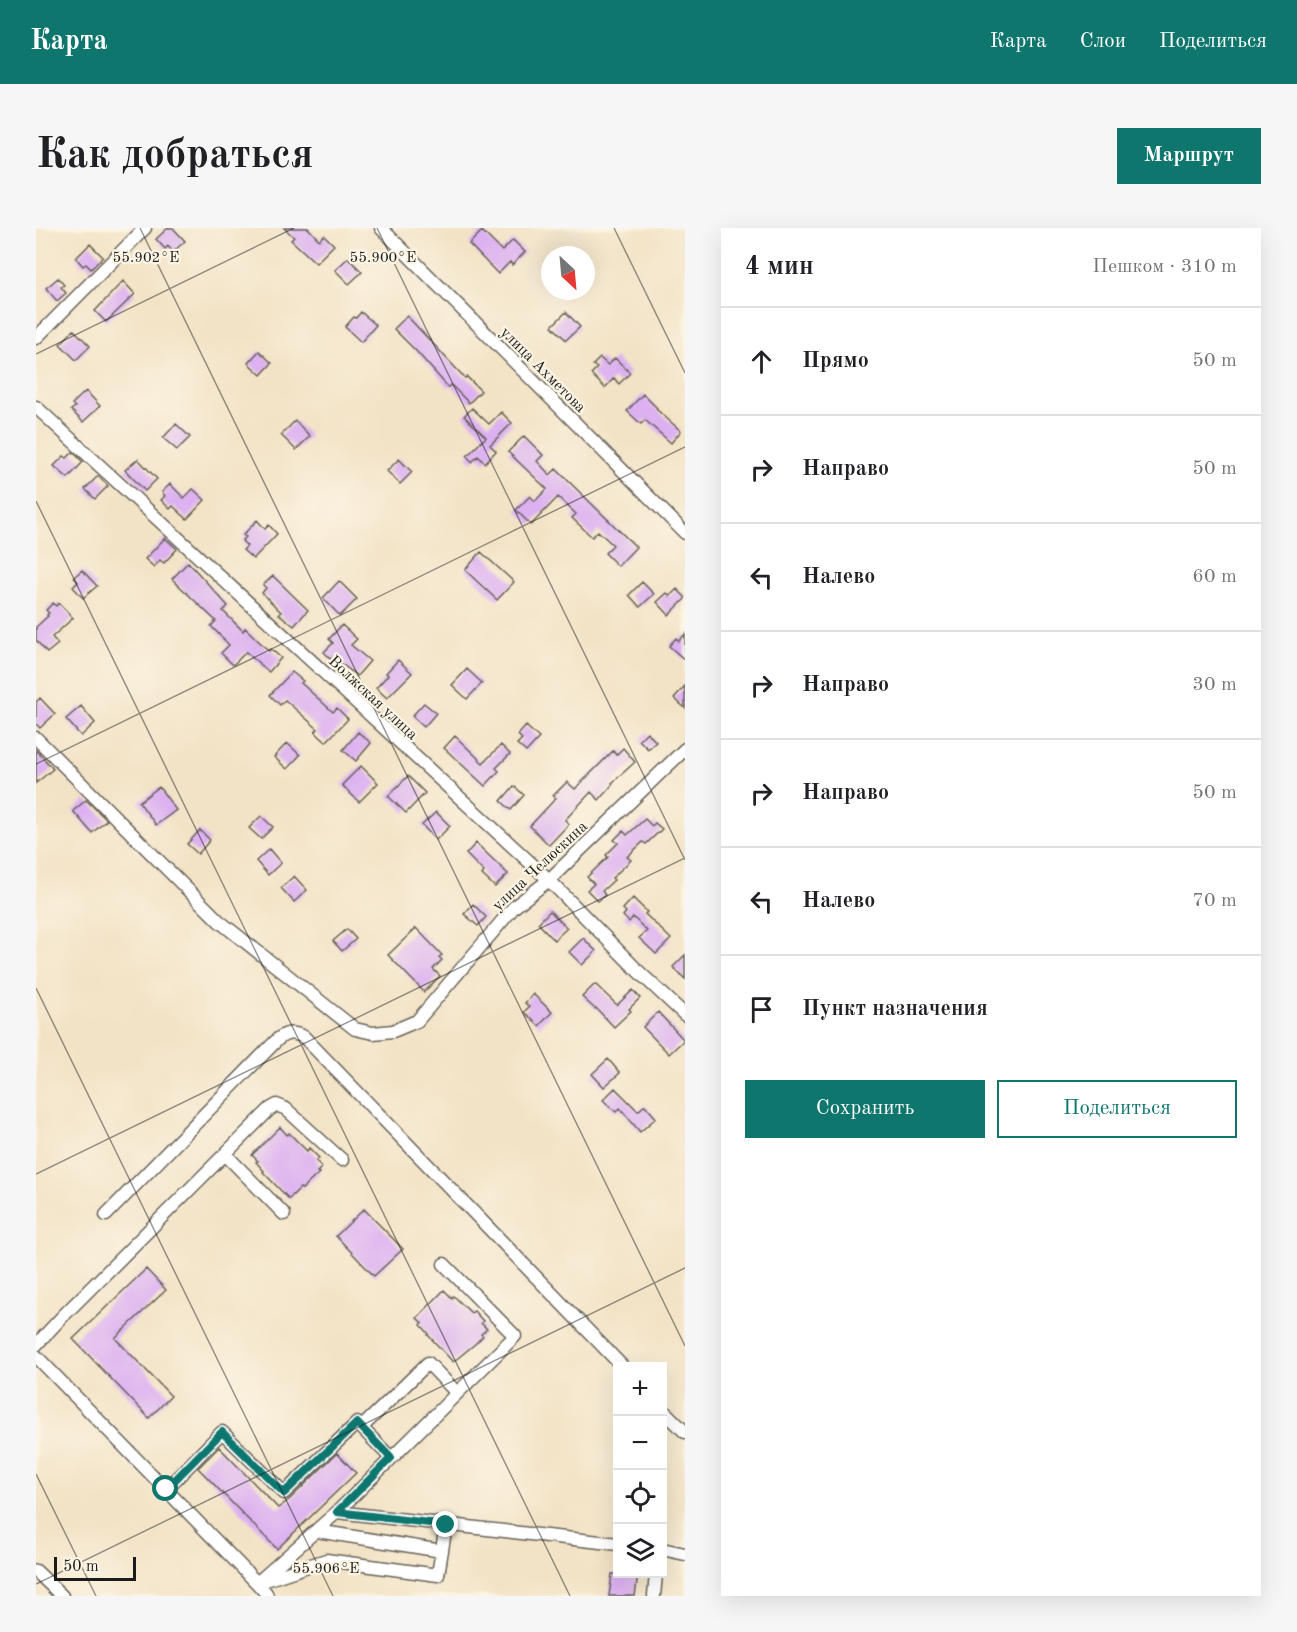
<!DOCTYPE html>
<html lang="ru">
<head>
<meta charset="utf-8">
<style>
  :root { --surface:#fff; --page:#f6f6f6; --text:#202124; --muted:#757577; --line:#e0e0e0; --accent:#0f766e }
  body { margin:0; font-family:"Old Standard TT",serif; background:var(--page); color:var(--text) }
  .controls { position:absolute; right:18px; bottom:18px; display:grid; overflow:hidden; border-radius:0px; box-shadow:0 6px 24px #0002 }
  .controls button { width:54px; height:54px; display:grid; place-items:center; padding:0; border:0; border-bottom:2px solid var(--line); background:var(--surface); color:var(--text); font:30px sans-serif }
  .compass { position:absolute; left:505px; top:18px; width:54px; height:54px; border-radius:50%; background:var(--surface); box-shadow:0 6px 24px #0002; rotate:154deg }
  .scale { position:absolute; left:18px; bottom:15px; width:82px; box-sizing:border-box; padding-left:6px; border:3px solid #1c1c1c; border-top:0; font-size:16px; line-height:21px; white-space:nowrap; color:#1c1c1c; -webkit-text-stroke:4px #fcf5e5; paint-order:stroke }
  .stop { position:absolute; width:18px; height:18px; margin:-14px; border:4px solid #0f766e; border-radius:50%; background:#fff }
  .stop.end { background:#0f766e; border-color:#fff; box-shadow:0 2px 6px #0008 }
  .list { margin:0; padding:0; list-style:none }
  h2 { display:flex; justify-content:space-between; align-items:center; height:78px; margin:0; padding:0 24px; font-size:26px }
  h2 small { font-size:20px; font-weight:400; color:var(--muted) }
  .list li { display:grid; grid-template-columns:39px 1fr auto; gap:18px; align-items:center; box-sizing:border-box; height:108px; padding:0 24px; border-top:2px solid var(--line) }
  .list b { display:block; font-size:22px; white-space:nowrap }
  .list em { font-size:20px; font-style:normal; color:var(--muted) }
  .actions { display:flex; gap:12px; padding:18px 24px }
  .actions a { flex:1; padding:14px 0; border:2px solid var(--accent); border-radius:0px; text-align:center; font-size:21px; color:var(--accent) }
  .actions .main { background:var(--accent); color:#fff }
  .icon { flex:none; width:33px; height:33px; fill:none; stroke:currentColor; stroke-width:2; stroke-linecap:round; stroke-linejoin:round }
  .map { position:relative; flex:none; width:649px; height:1368px; overflow:hidden; border-radius:0px }
  header { display:flex; align-items:center; gap:36px; box-sizing:border-box; height:84px; padding:0 30px; background:var(--accent); color:#fff }
  header strong { font-size:28px }
  nav { display:flex; gap:33px; margin-inline-start:auto; font-size:21px }
  .intro { display:flex; align-items:center; justify-content:space-between; box-sizing:border-box; height:144px; padding:0 36px }
  h1 { margin:0; font-size:42px }
  .button { padding:15px 27px; border-radius:0px; background:var(--accent); color:#fff; font-size:21px; font-weight:700 }
  main { display:flex; gap:36px; padding:0 36px }
  aside { flex:1; background:var(--surface); border-radius:0px; box-shadow:0 6px 24px #0002 }
  .map>svg:first-child { display:block }
</style>
</head>
<body>
<header>
<strong>Карта</strong>
<nav><a>Карта</a><a>Слои</a><a>Поделиться</a></nav>
</header>
<div class="intro"><h1>Как добраться</h1><a class="button">Маршрут</a></div>
<main>
<div class="map">
<svg width="649" height="1368" viewBox="0 0 649 1368">
  <rect width="100%" height="100%" fill="#fcf5e5"/>
  <filter id="ink" filterUnits="userSpaceOnUse"><feTurbulence type="fractalNoise" baseFrequency=".0167" numOctaves="2"/><feDisplacementMap in="SourceGraphic" scale="12" xChannelSelector="R" yChannelSelector="G"/><feConvolveMatrix kernelMatrix="1 2 1 2 8 2 1 2 1" color-interpolation-filters="sRGB"/></filter>
  <filter id="wash" filterUnits="userSpaceOnUse"><feTurbulence type="fractalNoise" baseFrequency=".008" numOctaves="4" result="noise"/><feDisplacementMap in="SourceGraphic" scale="24" xChannelSelector="R" yChannelSelector="G"/><feGaussianBlur stdDeviation="1.35" result="paint"/><feColorMatrix in="noise" values="0 0 0 0 0 0 0 0 0 0 0 0 0 0 0 0 0 1.4 0 .05"/><feComposite in="paint" operator="in"/></filter>
  <g filter="url(#wash)">
    <rect width="100%" height="100%" fill="#f3e3c6"/>
    <g id="blocks">
      <path fill="#dcb0f1" d="M132 0H137L149 13 137 24 132 18 129 21 120 11Z
        M248 0H272L283 12 288 7 298 17 280 35 255 12 258 9Z
        M446 3 466 23 477 12 489 24 476 37 474 34 462 46 433 16Z
        M54 16 67 29 55 41 50 36 47 38 40 30Z
        M312 30 326 44 313 56 299 42Z
        M22 50 28 57 25 59 30 65 21 73 10 60Z
        M87 53 99 66 70 94 59 83Z
        M325 84 340 97 325 114 309 99 318 89 320 90Z
        M530 84 544 99 530 112 516 98Z
        M371 88 429 150 431 149 445 163 433 175 415 157 412 159 381 124 358 101Z
        M38 102 54 118 40 132 24 116Z
        M223 123 236 135 225 147 212 135Z
        M564 130 572 137 579 130 594 145 583 156 578 150 569 160 555 146 561 140 557 137Z
        M50 163 64 178 47 194 35 182 39 179 36 176Z
        M607 166 621 180 620 181 645 203 635 215 609 192 605 196 591 183Z
        M436 180 453 196 465 184 476 195 454 217 460 223 449 235 442 228 436 234 431 228 450 209 428 188Z
        M259 193 274 208 260 222 245 207Z
        M140 196 154 209 141 222 127 210Z
        M488 208 507 227 501 233 514 247 520 241 600 319 582 338 569 325 577 317 562 303 556 309 536 290 540 286 522 269 495 297 480 282 494 268 499 273 511 261 472 224Z
        M37 224 47 234 32 250 18 238 28 228 31 230Z
        M102 231 121 251 109 263 89 242Z
        M363 231 376 244 364 256 351 243Z
        M62 248 72 258 59 271 49 261Z
        M134 256 148 270 157 261 169 272 151 291 137 278 134 281 125 272 129 268 126 264Z
        M221 292 229 301 233 297 241 306 217 331 207 322 211 318 206 313 210 309 207 307Z
        M129 310 141 321 128 335 124 332 118 339 109 331Z
        M445 324 478 354 461 372 429 342Z
        M152 334 192 378 187 383 207 403 209 400 233 423 235 421 245 430 233 444 210 424 197 437 185 425 193 417 175 398 180 393 136 351Z
        M46 342 61 358 47 370 37 359 42 354 38 349Z
        M237 348 272 382 258 398 243 386 245 384 226 365 230 360 227 357Z
        M303 353 321 371 304 388 287 370Z
        M606 354 618 366 604 379 593 367Z
        M641 361 649 369V371L633 387 621 374 631 365 634 368Z
        M17 375 20 378 23 375 37 390 16 409 22 416 11 425 0 412V399L12 388 11 387 13 385 10 382Z
        M306 397 321 411 315 417 334 433 321 448 301 432 298 434 288 424 297 415 293 411Z
        M649 406V432L633 418 640 410 643 413Z
        M362 432 376 445 351 470 340 460 352 447 350 445Z
        M431 441 446 455 431 471 416 457Z
        M256 444 267 453 265 455 297 484 301 480 312 491 290 514 279 504 282 501 249 472 244 477 234 467Z
        M649 458V480L638 470Z
        M4 470 19 486 4 500 0 496V474Z
        M388 475 400 485 388 499 376 488Z
        M45 478 59 495 45 508 30 491Z
        M490 498 503 510 490 524 481 516 486 511 482 507Z
        M322 504 335 515 320 533 307 522Z
        M611 504 620 514 612 521 603 512Z
        M419 508 447 535 465 517 474 526 460 540 463 543 449 558 408 520Z
        M251 515 264 527 251 541 238 529Z
        M587 520 599 534 576 555 577 556 563 572 555 564 529 592 533 596 513 617 494 598 520 570 517 568 531 554 539 561 577 523 580 527Z
        M0 522 17 541 0 555Z
        M325 538 342 555 323 574 306 557Z
        M372 548 389 565 370 585 352 568Z
        M478 558 488 567 475 582 465 573Z
        M123 559 140 582 120 597 103 574Z
        M50 572 71 592 56 605 37 583Z
        M400 584 414 598 400 612 386 597Z
        M225 588 237 599 225 611 213 600Z
        M609 591 616 598 619 595 626 601 610 616 607 614 591 629 595 632 576 650 578 652 566 663 569 667 562 673 551 662 558 656 551 649 572 629 570 627 582 615 578 612 587 603 591 607Z
        M164 602 174 612 162 626 151 616Z
        M440 615 472 646 459 659 446 647 448 644 430 626Z
        M233 621 245 635 232 647 220 633Z
        M258 648 271 662 258 674 245 660Z
        M597 670 611 684 609 686 635 711 620 726 603 710 611 703 597 689 593 694 587 688 590 684 587 681Z
        M437 676 450 689 442 698 428 686Z
        M514 683 531 700 518 712 502 695Z
        M380 700 406 727 403 729 406 732 397 741 404 748 388 764 352 727Z
        M311 701 320 711 306 723 297 713Z
        M547 710 560 723 546 737 533 724Z
        M649 727V751L637 739Z
        M559 756 581 777 597 762 604 770 593 781 595 783 578 799 560 780 559 781 546 769Z
        M497 766 516 784 503 798 488 784 493 779 489 775Z
        M622 784 648 812 633 826 607 799Z
        M572 831 584 845 568 859 556 846Z
        M579 860 602 883 609 877 620 890 604 904 584 880 580 884 567 872Z
        M244 899 251 907 253 905 271 923 273 920 283 930 280 933 286 939 281 944 283 945 266 961 264 960 253 971 227 944 228 943 220 934 222 933 216 927Z
        M328 981 367 1021 338 1048 300 1008Z
        M110 1041 130 1062 79 1110 135 1168 113 1190 37 1111Z
        M408 1062 416 1070 417 1068 420 1070 435 1085 438 1083 447 1093 445 1095 451 1101 445 1106 447 1108 439 1116 417 1134 392 1107 393 1106 385 1097 386 1095 381 1090Z
        M183 1219 242 1280 254 1271 301 1225 320 1245 241 1321 162 1240Z
        M576 1346H602L599 1368H573Z"/>
    </g>
  </g>
  <g filter="url(#ink)">
    <use href="#blocks" fill-opacity="0" stroke="#676258" stroke-width="1.5"/>
    <g fill="none" stroke-linecap="round" stroke-linejoin="round">
      <defs>
        <path id="minor" d="M345 0 649 305
          M0 110 109 0
          M0 179 513 652 603 744 649 787
          M0 510 183 693 319 801 337 805 357 803 381 793 478 679 513 652 649 521
          M189 926 248 986
          M70 987 242 811C251 804 257 804 268 809L586 1138
          M0 1117 27 1088 234 881 241 877 250 881 306 932
          M0 1128 221 1355 290 1332 402 1347 410 1297
          M626 1181 649 1204
          M326 1199 392 1135 421 1165
          M130 1261 186 1204 248 1265 321 1195 355 1230
          M301 1284 582 1316
          M281 1303 406 1323
          M626 1321 649 1326
          M0 1343 26 1368
          M231 1368 230 1365 221 1355 301 1284 479 1108 408 1036
          M618 1368 620 1346"/>
      </defs>
      <use href="#minor" stroke="#676258" stroke-width="15"/>
      <use href="#minor" stroke="#fff" stroke-width="12"/>
    </g>
  </g>
  <g fill="none" stroke-linecap="round" stroke-linejoin="round" filter="url(#ink)">
    <path stroke="#0f766e" stroke-width="8" d="M130 1261 186 1204 248 1265 321 1195 355 1230 301 1284 410 1297"/>
  </g>
  <path fill="none" stroke="#1c1c1c" stroke-width="1.5" stroke-opacity="0.45" d="M104 0 649 1118M341 0 649 632M578 0 649 145M0 126 258 0M0 273 534 1368M0 536 649 219M0 760 297 1368M0 946 649 630M0 1246 60 1368M0 1356 649 1040"/>
  <g text-anchor="middle" stroke-width="4.5" stroke-linejoin="round" paint-order="stroke">
    <g font-size="16" fill="#1c1c1c" stroke="#fcf5e5">
      <text transform="translate(508 141) rotate(45)" y="6">улица Ахметова</text>
      <text transform="translate(338 469) rotate(43)" y="6">Волжская улица</text>
      <text transform="translate(503 637) rotate(-43)" y="6">улица Челюскина</text>
    </g>
  </g>
  <g font-size="15" text-anchor="middle" fill="#1c1c1c" stroke="#fcf5e5" stroke-width="4.5" stroke-linejoin="round" paint-order="stroke">
    <text x="110" y="34">55.902°E</text>
    <text x="347" y="34">55.900°E</text>
    <text x="290" y="1345">55.906°E</text>
  </g>
</svg>
<div class="controls">
<button>+</button>
<button>−</button>
<button><svg class="icon" aria-label="locate" viewBox="0 0 24 24"><circle cx="12" cy="12" r="6"/><path d="M12 2v4M12 18v4M2 12h4M18 12h4"/></svg></button>
<button><svg class="icon" aria-label="layers" viewBox="0 0 24 24"><path d="M12 4l9 5-9 5-9-5zM3 14l9 5 9-5"/></svg></button>
</div>
<svg class="compass" viewBox="-18 -18 36 36"><path d="M0-13l5 13h-10z" fill="#e53935"/><path d="M0 13l5-13h-10z" fill="#757577"/></svg>
<div class="scale">50 m</div>
<div class="stop" style="left:130px;top:1261px"></div>
<div class="stop end" style="left:410px;top:1297px"></div>
</div>
<aside>
<h2>4 мин<small>Пешком · 310 m</small></h2>
<ul class="list">
<li><svg class="icon" aria-label="ahead" viewBox="0 0 24 24"><path d="M12 20V5M6 11l6-6 6 6"/></svg><div><b>Прямо</b></div><em>50 m</em></li>
<li><svg class="icon" aria-label="right" viewBox="0 0 24 24"><path d="M7 20v-9h11M14 6l5 5-5 5"/></svg><div><b>Направо</b></div><em>50 m</em></li>
<li><svg class="icon" aria-label="left" viewBox="0 0 24 24"><path d="M17 20v-9H6M10 6l-5 5 5 5"/></svg><div><b>Налево</b></div><em>60 m</em></li>
<li><svg class="icon" aria-label="right" viewBox="0 0 24 24"><path d="M7 20v-9h11M14 6l5 5-5 5"/></svg><div><b>Направо</b></div><em>30 m</em></li>
<li><svg class="icon" aria-label="right" viewBox="0 0 24 24"><path d="M7 20v-9h11M14 6l5 5-5 5"/></svg><div><b>Направо</b></div><em>50 m</em></li>
<li><svg class="icon" aria-label="left" viewBox="0 0 24 24"><path d="M17 20v-9H6M10 6l-5 5 5 5"/></svg><div><b>Налево</b></div><em>70 m</em></li>
<li><svg class="icon" aria-label="arrive" viewBox="0 0 24 24"><path d="M6 21V4h12l-3 4 3 4H6"/></svg><div><b>Пункт назначения</b></div></li>
</ul>
<div class="actions"><a class="main">Сохранить</a><a>Поделиться</a></div>
</aside>
</main>
</body>
</html>
